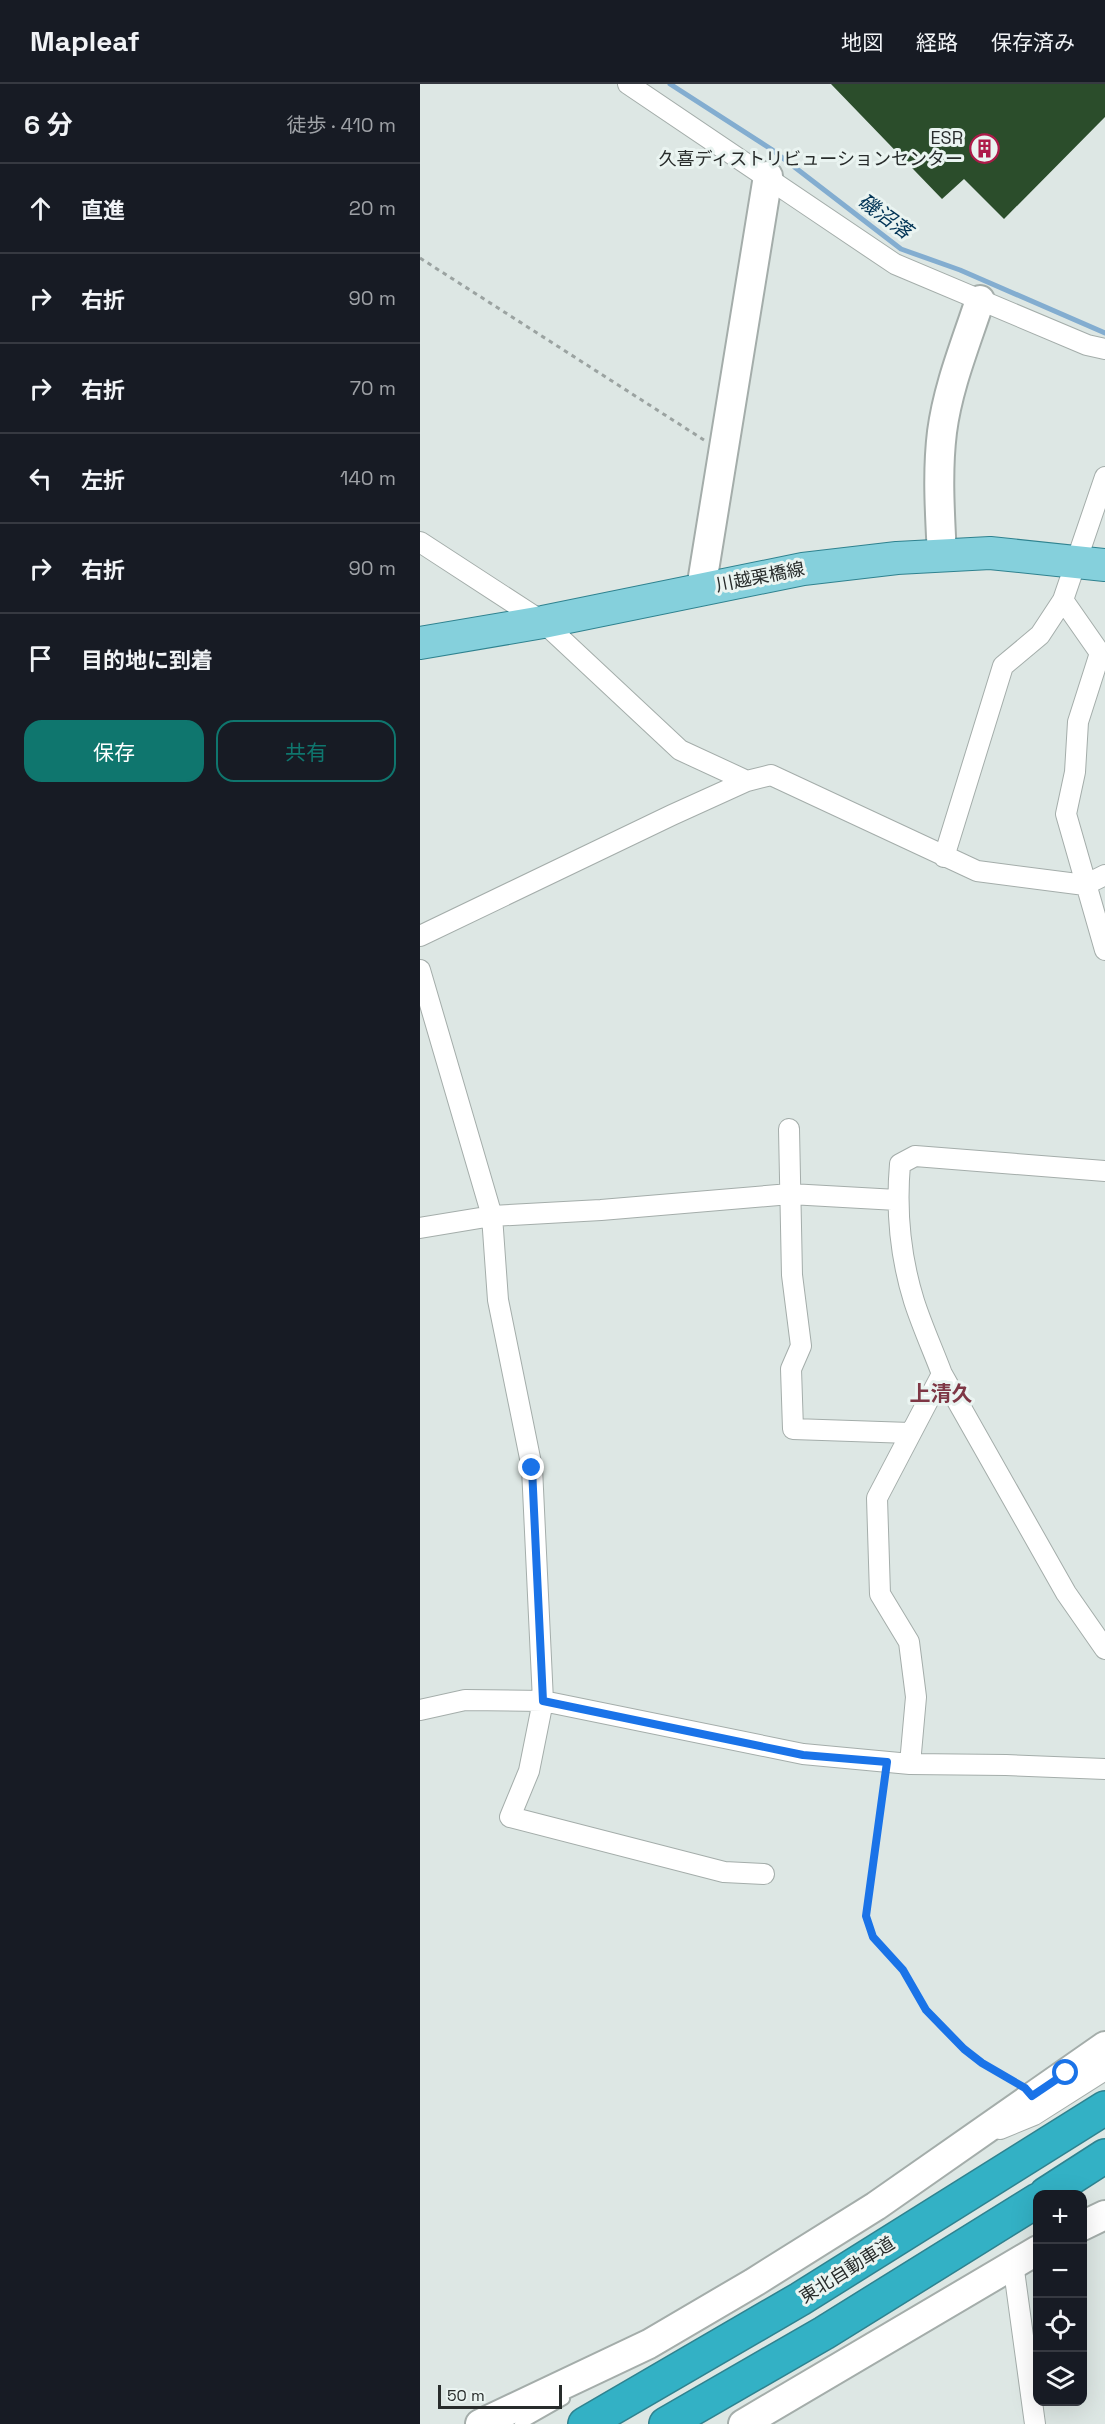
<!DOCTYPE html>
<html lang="ja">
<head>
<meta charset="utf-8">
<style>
  :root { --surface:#171b24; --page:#242831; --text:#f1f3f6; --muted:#9ea1a6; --line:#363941; --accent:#0f766e }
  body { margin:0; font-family:"Space Grotesk","Noto Sans JP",sans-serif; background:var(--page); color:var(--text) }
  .controls { position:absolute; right:18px; bottom:18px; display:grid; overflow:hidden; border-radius:12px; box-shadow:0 6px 24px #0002 }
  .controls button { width:54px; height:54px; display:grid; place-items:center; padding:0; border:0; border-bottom:2px solid var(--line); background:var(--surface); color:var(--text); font:30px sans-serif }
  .scale { position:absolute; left:18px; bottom:15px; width:124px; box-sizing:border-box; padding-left:6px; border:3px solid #282c2b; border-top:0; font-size:16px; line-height:21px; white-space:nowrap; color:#282c2b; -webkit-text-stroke:4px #eaf4f1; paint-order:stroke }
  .stop { position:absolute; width:18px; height:18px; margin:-14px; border:4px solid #1a73e8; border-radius:50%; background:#fff }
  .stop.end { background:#1a73e8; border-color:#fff; box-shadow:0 2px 6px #0008 }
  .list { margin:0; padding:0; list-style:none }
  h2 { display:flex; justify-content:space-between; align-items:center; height:78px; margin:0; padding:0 24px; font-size:26px }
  h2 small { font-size:20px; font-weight:400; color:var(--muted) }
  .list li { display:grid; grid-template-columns:39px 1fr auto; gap:18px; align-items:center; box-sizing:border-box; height:90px; padding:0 24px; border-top:2px solid var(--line) }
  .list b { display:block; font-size:22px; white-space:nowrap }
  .list em { font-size:20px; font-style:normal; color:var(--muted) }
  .actions { display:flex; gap:12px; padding:18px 24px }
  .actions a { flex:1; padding:14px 0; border:2px solid var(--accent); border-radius:18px; text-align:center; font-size:21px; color:var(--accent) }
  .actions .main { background:var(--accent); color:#fff }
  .icon { flex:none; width:33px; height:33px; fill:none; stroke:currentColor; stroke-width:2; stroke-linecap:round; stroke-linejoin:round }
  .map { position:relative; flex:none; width:685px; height:2340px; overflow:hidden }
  header { display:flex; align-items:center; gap:36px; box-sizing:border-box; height:84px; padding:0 30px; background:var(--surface); border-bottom:2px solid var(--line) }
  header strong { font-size:28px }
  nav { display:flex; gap:33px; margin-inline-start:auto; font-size:21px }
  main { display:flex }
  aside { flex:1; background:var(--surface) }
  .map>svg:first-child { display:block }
</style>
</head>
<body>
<header>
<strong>Mapleaf</strong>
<nav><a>地図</a><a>経路</a><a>保存済み</a></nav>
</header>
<main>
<aside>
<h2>6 分<small>徒歩 · 410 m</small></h2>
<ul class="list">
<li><svg class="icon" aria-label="ahead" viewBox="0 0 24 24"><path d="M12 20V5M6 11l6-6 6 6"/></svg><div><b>直進</b></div><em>20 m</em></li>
<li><svg class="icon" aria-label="right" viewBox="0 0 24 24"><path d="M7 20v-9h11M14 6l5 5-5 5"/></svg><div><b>右折</b></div><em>90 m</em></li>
<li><svg class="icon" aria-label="right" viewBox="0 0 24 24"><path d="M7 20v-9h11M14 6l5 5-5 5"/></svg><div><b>右折</b></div><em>70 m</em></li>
<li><svg class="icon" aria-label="left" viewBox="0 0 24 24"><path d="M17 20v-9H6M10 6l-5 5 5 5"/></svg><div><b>左折</b></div><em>140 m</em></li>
<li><svg class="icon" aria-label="right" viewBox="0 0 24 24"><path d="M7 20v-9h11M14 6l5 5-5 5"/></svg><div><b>右折</b></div><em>90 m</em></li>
<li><svg class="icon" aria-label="arrive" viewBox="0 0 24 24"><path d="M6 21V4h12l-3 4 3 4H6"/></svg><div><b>目的地に到着</b></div></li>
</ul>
<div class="actions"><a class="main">保存</a><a>共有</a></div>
</aside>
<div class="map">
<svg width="685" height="2340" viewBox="0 0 685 2340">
  <rect width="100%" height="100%" fill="#dde7e4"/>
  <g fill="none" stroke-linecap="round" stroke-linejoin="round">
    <path stroke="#83add0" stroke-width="5" d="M250 0 351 65 481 165 540 186 685 249"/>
  </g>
  <path fill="#2b4d2b" d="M411 0H685V33L584 135 544 95 522 115Z"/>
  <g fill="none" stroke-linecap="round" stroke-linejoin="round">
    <defs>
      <path id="lane" d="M100 2340 144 2315"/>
      <path id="street" d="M208 0 475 180 667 261 685 265
        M685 393 643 516 680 569 658 638 655 688 646 730 685 866
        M0 458 123 538 260 666 327 697
        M524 773 583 582 620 551 643 516
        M0 852 252 731 327 697 351 691 557 787 665 801 685 791
        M0 886 72 1132 78 1216 112 1384 123 1617 109 1687 90 1733 304 1788 344 1790
        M369 1045 372 1191 381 1262 371 1285 373 1345 490 1349
        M0 1144 72 1132 181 1126 370 1110 477 1116
        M522 1290 646 1509 685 1565
        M0 1626 45 1616 123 1617 383 1670 490 1680 586 1681 685 1685
        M490 1680 496 1613 489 1558 460 1510 457 1414 522 1290C513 1266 502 1242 494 1217 480 1172 476 1126 480 1080L495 1072 685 1087
        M580 2045 614 2031 685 1986
        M593 2179 615 2340"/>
      <path id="secondary" d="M522 472C520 431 517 389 522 348 528 302 546 259 560 216
        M281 505 348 92
        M662 2142 685 2131
        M60 2340 229 2260 333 2199 456 2122 685 1962
        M323 2340 618 2166"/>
      <path id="primary" d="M0 559 123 538 383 485 477 474 570 469 685 481"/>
      <path id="highway" d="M626 2110 685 2072
        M165 2340 380 2215 685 2024
        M246 2340 404 2249 618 2116"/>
    </defs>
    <use href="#lane" stroke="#a4adaa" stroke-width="14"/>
    <use href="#street" stroke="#a4adaa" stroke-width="22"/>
    <use href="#secondary" stroke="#a4adaa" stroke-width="32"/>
    <use href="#primary" stroke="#2f828f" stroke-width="34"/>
    <use href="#highway" stroke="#2f828f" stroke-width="36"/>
    <path stroke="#9ba3a1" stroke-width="3" stroke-dasharray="4.5 4.5" stroke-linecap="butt" d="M0 174 284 356
      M465 1696 446 1832C451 1856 468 1866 482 1885 491 1897 495 1913 505 1925 530 1956 561 1978 595 1998"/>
    <use href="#lane" stroke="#fff" stroke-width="10"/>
    <use href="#street" stroke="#fff" stroke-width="20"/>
    <use href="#secondary" stroke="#fff" stroke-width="28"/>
    <use href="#primary" stroke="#85d0dc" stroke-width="32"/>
    <use href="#highway" stroke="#33b1c5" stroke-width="33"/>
  </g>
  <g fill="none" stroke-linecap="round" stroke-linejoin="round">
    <path stroke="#1a73e8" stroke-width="8" d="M112 1384 123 1617 383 1671 467 1678 446 1832 453 1853 483 1886 506 1926 544 1965 562 1979 605 2004 612 2012 646 1989"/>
  </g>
  <defs>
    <symbol id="building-ring" viewBox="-11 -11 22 22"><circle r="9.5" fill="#eaf4f1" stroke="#ad1a49" stroke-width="1.5"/><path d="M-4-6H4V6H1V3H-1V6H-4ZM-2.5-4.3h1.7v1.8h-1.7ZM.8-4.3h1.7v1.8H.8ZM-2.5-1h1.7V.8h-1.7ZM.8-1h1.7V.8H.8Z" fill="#ad1a49"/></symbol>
  </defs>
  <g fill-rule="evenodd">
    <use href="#building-ring" x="548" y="48" width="33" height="33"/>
  </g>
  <g text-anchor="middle" stroke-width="6" stroke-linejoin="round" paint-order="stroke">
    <g font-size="18" fill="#282c2b" stroke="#eaf4f1" text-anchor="end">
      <text x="543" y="60">ESR<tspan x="543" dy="21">久喜ディストリビューションセンター</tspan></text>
    </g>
    <g font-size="18" fill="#282c2b" stroke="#eaf4f1">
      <text transform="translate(340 493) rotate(-11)" y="6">川越栗橋線</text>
      <text transform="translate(427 2186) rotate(-32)" y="6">東北自動車道</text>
    </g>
    <g font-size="20" font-style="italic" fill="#035" stroke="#eaf4f1">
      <text transform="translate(465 132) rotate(36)" y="7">磯沼落</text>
    </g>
    <g font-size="21" font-weight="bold" fill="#7e3745" stroke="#eaf4f1">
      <text x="521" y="1317">上清久</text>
    </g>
  </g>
</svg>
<div class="controls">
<button>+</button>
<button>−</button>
<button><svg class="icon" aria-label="locate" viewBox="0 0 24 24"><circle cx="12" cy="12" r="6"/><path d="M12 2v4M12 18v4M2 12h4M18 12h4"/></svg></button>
<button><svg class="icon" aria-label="layers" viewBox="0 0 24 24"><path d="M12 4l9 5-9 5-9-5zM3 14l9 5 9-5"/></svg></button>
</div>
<div class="scale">50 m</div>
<div class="stop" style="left:646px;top:1989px"></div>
<div class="stop end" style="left:112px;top:1384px"></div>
</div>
</main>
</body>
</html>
